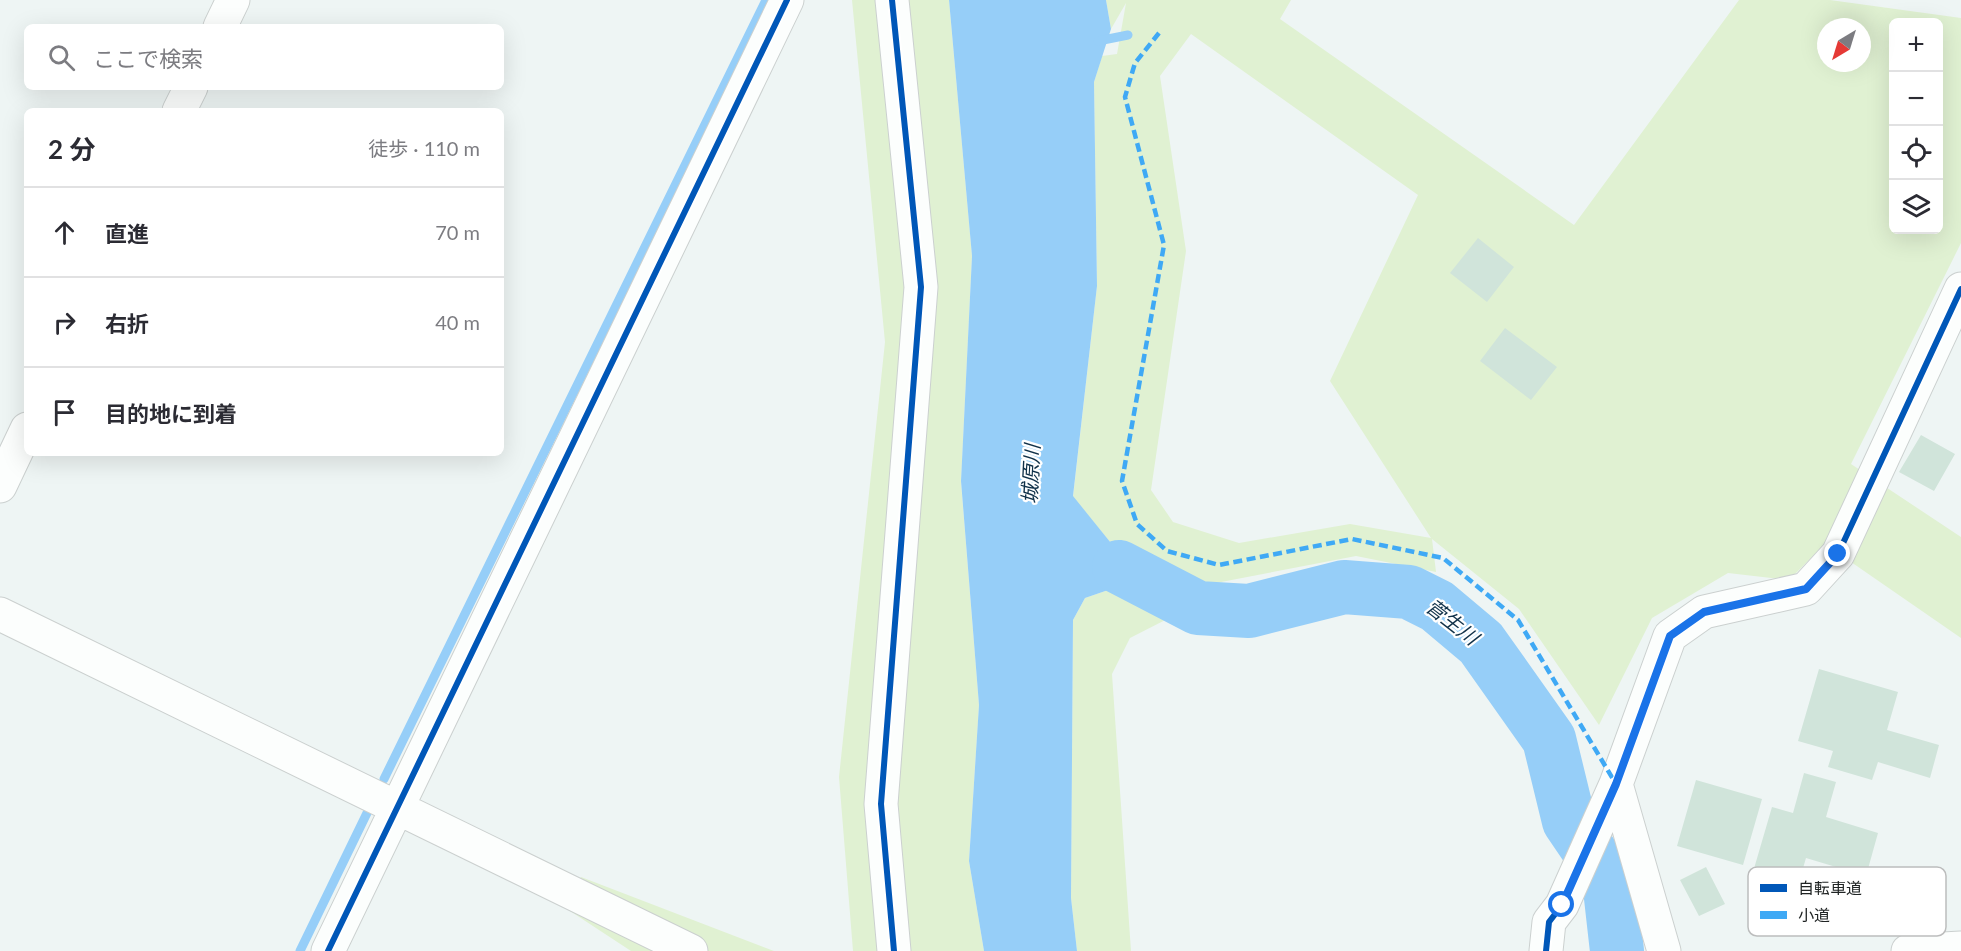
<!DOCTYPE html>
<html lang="ja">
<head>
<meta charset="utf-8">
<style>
  :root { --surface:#fff; --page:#f2f2f3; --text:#2b2b33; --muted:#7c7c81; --line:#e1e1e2 }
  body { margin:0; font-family:Lato,"Noto Sans JP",sans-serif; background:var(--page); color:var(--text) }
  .controls { position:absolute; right:18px; top:18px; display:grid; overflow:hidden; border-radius:9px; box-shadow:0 6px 24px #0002 }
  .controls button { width:54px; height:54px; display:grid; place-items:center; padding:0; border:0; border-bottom:2px solid var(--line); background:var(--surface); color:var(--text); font:30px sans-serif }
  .compass { position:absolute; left:1817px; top:18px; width:54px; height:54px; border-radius:50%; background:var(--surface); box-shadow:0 6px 24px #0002; rotate:218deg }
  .stop { position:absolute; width:18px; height:18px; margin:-14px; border:4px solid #1a73e8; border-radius:50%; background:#fff }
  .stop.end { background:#1a73e8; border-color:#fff; box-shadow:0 2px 6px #0008 }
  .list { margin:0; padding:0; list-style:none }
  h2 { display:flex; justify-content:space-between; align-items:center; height:78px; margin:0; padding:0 24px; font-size:26px }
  h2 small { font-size:20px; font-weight:400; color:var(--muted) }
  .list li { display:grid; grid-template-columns:39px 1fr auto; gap:18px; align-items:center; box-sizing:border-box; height:90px; padding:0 24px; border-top:2px solid var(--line) }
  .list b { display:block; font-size:22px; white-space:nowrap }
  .list em { font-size:20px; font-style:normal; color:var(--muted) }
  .icon { flex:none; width:33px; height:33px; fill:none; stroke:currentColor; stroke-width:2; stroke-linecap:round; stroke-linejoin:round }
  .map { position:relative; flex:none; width:1961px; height:951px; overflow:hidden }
  .search { position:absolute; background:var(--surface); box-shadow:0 6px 24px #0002; left:24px; top:24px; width:480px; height:66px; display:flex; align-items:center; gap:15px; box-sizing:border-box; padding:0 21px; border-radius:9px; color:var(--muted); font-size:22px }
  .panel { position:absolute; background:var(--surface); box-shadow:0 6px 24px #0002; left:24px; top:108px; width:480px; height:348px; border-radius:9px }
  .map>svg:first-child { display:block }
</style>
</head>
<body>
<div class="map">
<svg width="1961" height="951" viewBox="0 0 1961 951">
  <rect width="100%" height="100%" fill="#eef5f4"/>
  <path fill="#e0f1d2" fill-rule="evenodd" d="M852 0H949L972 256 961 482 979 705 969 861 984 951H853L839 777 885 342Z
    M1106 0H1291L1280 19 1574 225 1739 0H1830L1961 18V243L1851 464 1961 537V638L1825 544 1789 580 1728 573 1652 618 1599 725 1519 609 1432 539 1436 572 1356 556 1216 583 1193 590 1119 553 1073 497 1097 286 1094 82 1102 56 1117 54 1126 3 1111 29ZM1894 22H1938V230H1894ZM1826 27H1862V63H1826ZM1191 34 1418 195 1330 381 1431 538 1350 524 1239 543 1173 522 1151 490 1186 251 1160 76Z
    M1114 588 1179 613 1130 638 1112 674 1131 951H1077L1071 898 1073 620 1085 598Z
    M581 877 774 951H631L567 909Z"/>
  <path fill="#96cef8" d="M949 0H1106L1111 29 1094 82 1097 286 1073 496 1119 553 1193 590 1179 613 1114 588 1085 598 1073 620 1071 898 1077 951H984L969 861 979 705 961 481 972 256Z"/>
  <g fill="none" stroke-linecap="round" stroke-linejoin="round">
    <path stroke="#96cef8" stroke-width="9" d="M1098 41 1128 35
      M384 779 766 0
      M300 951 367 813"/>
    <path stroke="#96cef8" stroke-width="54" d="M1119 567 1198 608 1249 611 1344 587 1409 592 1437 606 1481 643 1549 739 1569 821 1609 880 1617 951"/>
  </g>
  <path fill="#d0e4da" d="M1478 238 1514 267 1487 302 1450 273Z
    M1505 328 1557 367 1531 400 1480 361Z
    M1921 435 1955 454 1934 491 1899 472Z
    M1819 669 1898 692 1887 730 1939 745 1930 778 1878 762 1872 780 1828 767 1833 751 1798 741Z
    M1804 773 1836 782 1826 817 1878 833 1866 876 1806 858 1798 885 1753 872 1772 807 1793 813Z
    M1696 780 1762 799 1743 865 1677 846Z
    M1706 867 1725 904 1699 916 1680 880Z"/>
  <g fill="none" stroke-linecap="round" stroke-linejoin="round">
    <defs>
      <path id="minor" d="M892 0 921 287 881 804 894 951
        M220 27 233 0
        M179 111 191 87
        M0 486 27 429
        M0 614 691 951
        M1616 784 1664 951
        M328 951 787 0
        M1546 951 1549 922 1562 905 1616 784 1670 636 1704 612 1806 589 1838 554 1961 289"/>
      <path id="primary" d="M1908 951 1961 948"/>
    </defs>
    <use href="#minor" stroke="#cbd0cf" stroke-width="35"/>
    <use href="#primary" stroke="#cbd0cf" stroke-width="35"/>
    <use href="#minor" stroke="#fcfefd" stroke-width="33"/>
    <use href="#primary" stroke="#fcfefd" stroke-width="33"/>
    <path stroke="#3fa9f5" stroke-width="4.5" stroke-dasharray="9 4.5" stroke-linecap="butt" d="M1159 33 1135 63 1125 97 1164 245 1122 481 1137 524 1167 551 1219 565 1352 539 1443 558 1518 620 1616 784"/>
    <defs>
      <path id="cycleway" d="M892 0 921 287 881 804 894 951
        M328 951 787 0
        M1546 951 1549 922 1562 905 1616 784 1670 636 1704 612 1806 589 1838 554 1961 289"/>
    </defs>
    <use href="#cycleway" stroke="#fff" stroke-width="10"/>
    <use href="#cycleway" stroke="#0057b8" stroke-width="6"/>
  </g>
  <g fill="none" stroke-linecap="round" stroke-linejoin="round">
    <path stroke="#1a73e8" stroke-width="8" d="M1562 905 1616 784 1670 636 1704 612 1806 589 1838 554"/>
  </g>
  <g text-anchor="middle" stroke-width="4.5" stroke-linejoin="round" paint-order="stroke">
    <g font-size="20" font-style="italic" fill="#103149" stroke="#fff">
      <text transform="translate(1031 474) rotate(-87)" y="7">城原川</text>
      <text transform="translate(1452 622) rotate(38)" y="7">菅生川</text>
    </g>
  </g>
  <rect x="1748" y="867" width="198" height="69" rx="9" fill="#fff" stroke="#bcbdbd" stroke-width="1.5"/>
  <rect x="1760" y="884" width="27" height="8" fill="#0057b8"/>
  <rect x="1760" y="911" width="27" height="8" fill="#3fa9f5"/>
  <g font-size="16" fill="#202424">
    <text x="1798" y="894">自転車道</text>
    <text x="1798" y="921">小道</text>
  </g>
</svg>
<div class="controls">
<button>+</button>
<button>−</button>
<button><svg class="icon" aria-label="locate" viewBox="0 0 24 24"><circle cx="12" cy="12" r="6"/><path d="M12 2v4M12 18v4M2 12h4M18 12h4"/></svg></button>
<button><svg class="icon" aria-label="layers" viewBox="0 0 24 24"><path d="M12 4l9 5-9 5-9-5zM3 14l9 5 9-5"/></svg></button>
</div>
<svg class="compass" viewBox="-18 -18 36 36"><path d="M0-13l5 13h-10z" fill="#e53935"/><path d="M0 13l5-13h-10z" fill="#7c7c81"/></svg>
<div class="stop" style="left:1562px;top:905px"></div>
<div class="stop end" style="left:1838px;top:554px"></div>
<div class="search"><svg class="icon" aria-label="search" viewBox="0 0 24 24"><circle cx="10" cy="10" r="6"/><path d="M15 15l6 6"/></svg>ここで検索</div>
<section class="panel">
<h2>2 分<small>徒歩 · 110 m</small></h2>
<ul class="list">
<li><svg class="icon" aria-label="ahead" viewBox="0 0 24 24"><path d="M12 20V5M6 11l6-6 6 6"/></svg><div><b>直進</b></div><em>70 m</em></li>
<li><svg class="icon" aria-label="right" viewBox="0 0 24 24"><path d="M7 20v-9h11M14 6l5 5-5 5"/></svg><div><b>右折</b></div><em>40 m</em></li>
<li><svg class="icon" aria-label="arrive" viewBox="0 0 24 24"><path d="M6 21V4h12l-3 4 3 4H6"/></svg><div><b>目的地に到着</b></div></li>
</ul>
</section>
</div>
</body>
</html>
